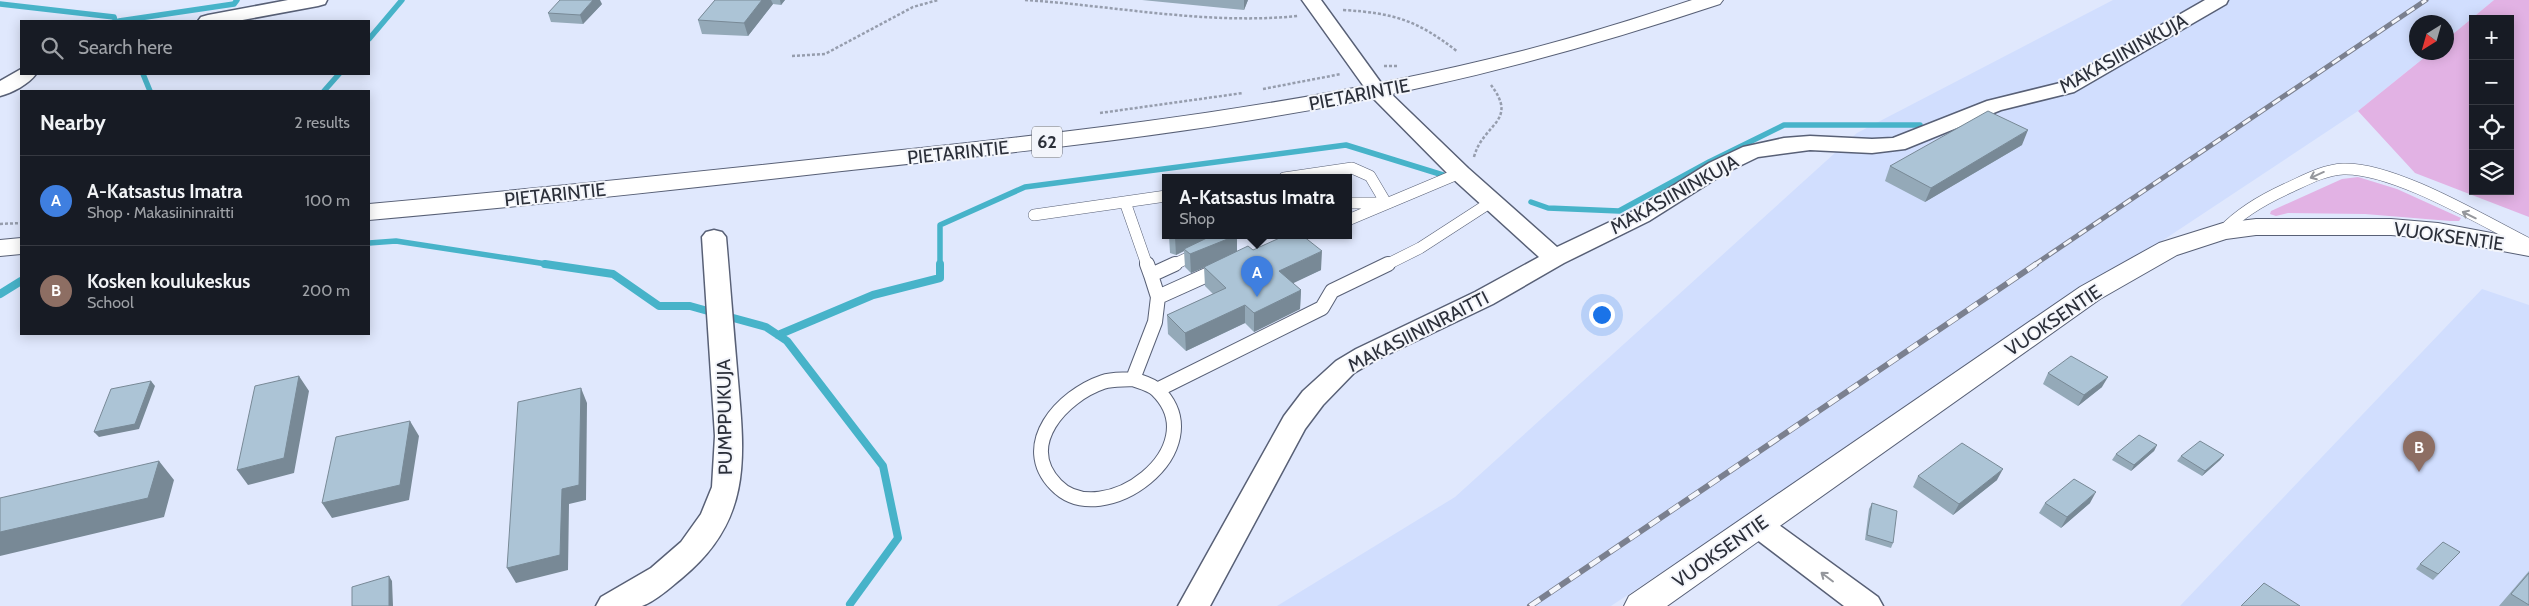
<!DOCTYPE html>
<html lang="en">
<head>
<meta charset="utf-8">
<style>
  :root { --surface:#171b24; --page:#20242c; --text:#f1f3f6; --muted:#9ea1a6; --line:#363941; --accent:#ea580c }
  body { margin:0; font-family:Cabin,sans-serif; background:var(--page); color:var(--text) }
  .controls { position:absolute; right:15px; top:15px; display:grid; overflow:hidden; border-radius:0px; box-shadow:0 2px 12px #0003 }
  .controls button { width:45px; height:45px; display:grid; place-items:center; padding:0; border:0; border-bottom:1px solid var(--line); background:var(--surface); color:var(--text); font:25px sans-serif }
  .compass { position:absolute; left:2409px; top:15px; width:45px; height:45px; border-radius:50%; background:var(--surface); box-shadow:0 2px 12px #0003; rotate:217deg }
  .you { position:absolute; left:1601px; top:314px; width:18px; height:18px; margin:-12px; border:4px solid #fff; border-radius:50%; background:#1a73e8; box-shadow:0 0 0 8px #1a73e833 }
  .badge { display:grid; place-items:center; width:32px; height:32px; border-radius:50%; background:var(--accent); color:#fff; font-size:16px; font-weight:700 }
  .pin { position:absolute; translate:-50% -41px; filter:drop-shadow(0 1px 2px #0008) }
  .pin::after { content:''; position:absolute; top:26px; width:18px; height:15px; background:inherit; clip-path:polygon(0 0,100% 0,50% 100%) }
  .popup { position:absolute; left:1162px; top:174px; width:190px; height:65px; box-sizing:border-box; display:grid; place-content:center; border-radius:0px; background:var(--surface); filter:drop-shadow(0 1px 4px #0005); font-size:16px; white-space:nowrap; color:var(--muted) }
  .popup b { font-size:19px; color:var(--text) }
  .popup::after { content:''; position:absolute; left:50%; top:100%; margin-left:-10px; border:10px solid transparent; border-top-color:var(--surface) }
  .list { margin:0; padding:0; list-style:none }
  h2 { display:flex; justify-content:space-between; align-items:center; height:65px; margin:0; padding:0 20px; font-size:21px }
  h2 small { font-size:16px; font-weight:400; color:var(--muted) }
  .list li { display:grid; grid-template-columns:32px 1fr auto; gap:15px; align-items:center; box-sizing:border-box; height:90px; padding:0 20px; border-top:1px solid var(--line) }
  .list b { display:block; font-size:19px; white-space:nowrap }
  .list p { margin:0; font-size:16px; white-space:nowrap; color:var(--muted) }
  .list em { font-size:16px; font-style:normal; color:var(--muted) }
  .icon { flex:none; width:28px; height:28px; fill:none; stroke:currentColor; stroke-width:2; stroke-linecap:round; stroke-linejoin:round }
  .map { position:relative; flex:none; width:2529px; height:606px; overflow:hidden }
  .search { position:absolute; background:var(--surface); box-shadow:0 2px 12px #0003; left:20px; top:20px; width:350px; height:55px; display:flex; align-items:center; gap:12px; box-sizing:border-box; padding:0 18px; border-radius:0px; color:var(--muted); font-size:19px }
  .panel { position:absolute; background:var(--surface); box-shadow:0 2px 12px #0003; left:20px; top:90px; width:350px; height:245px; border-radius:0px }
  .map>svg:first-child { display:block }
</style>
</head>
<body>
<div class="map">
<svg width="2529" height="606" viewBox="0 0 2529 606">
  <rect width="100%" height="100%" fill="#e0e8fd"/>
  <path fill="#d1defe" d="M2113 0H2494L2447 39 2446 22H2416V52L2430 53 2358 111 1611 606H1277L1455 497 1857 133Z
    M2482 289 2529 305V606H2180Z"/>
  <path fill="#e2b2e4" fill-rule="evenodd" d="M2494 0H2529V217L2415 173 2358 111 2430 53 2446 52 2447 39ZM2473 19H2510V191H2473Z
    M2358 177 2397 189 2461 218 2459 221H2450L2365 214 2288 213 2276 216 2270 214 2271 211 2342 179Z"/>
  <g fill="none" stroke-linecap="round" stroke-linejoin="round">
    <path stroke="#47b3c9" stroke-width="5.5" d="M0 4 114 17 115 21
      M119 21 234 4 237 0
      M369 39 402 0
      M143 74 150 91
      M324 91 339 74
      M1531 202 1548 208 1619 211 1709 162 1784 125H1920
      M369 243 396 241 553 265
      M940 265V225L1025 187 1346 145 1443 175"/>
    <path stroke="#47b3c9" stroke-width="8" d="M545 264 613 274 659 306H690L715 313
      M0 294 21 281
      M726 316 766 327 787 341 883 466 898 538 850 604
      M778 335 873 295 940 278V264"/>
    <defs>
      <path id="lane-far1" d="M1284 178 1352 168 1370 176 1386 203H1348
        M1125 202 1147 265
        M1034 215 1166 196
        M1348 220 1460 173
        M2223 231C2241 212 2262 200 2286 189 2304 181 2323 170 2343 169 2394 167 2483 221 2529 244
        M1173 265 1200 252
        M1386 265 1420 248 1491 202"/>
      <path id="lane" d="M1147 264 1151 275
        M1158 297 1151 275 1175 264
        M1133 379C1141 382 1151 384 1157 390 1217 449 1102 533 1056 485 1017 445 1062 396 1103 382 1112 379 1123 380 1133 379Z
        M1133 379 1155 322 1158 297 1218 270
        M1157 390 1322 308 1332 291 1388 264"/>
      <path id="street" d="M288 0H327L325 4 318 6 237 21H198L201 17 208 15Z
        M1302 0H1321L1384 87 1468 168 1557 247 1633 211 1709 163 1743 147 1784 138 1810 136 1872 139 1893 138 1987 101 2060 83 2205 0H2228L2226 4 2074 92 2001 110 1905 149 1872 153 1810 150 1758 157 1725 173 1649 221 1564 263 1493 304 1374 361 1354 373 1323 405 1305 429 1210 606H1178L1284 416 1303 391 1336 361 1356 349 1475 292 1539 257 1452 178 1370 95Z
        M21 69V74H36C29 84 12 93 0 96V81Z
        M714 230 722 232 726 237C730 281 733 325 737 369 744 453 755 518 682 578 671 587 656 601 642 606 629 606 609 606 596 606L601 597 651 568 681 542 701 514 712 487 715 436 702 237 706 232Z
        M1758 513 1768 517 1878 597 1883 606H1844L1748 533 1743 525 1748 517Z"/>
      <path id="secondary" d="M2256 219H2391L2438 223 2529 240V256L2438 239 2391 235H2256L2226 239 2177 255 2100 299 1667 606H1624L1629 596 2080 287 2159 243 2223 223Z"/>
      <path id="primary" d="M1692 0H1723L1720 4C1624 36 1527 64 1428 86 1236 130 1038 150 842 171 684 189 527 206 369 220V204C544 188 718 170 892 151 1102 129 1313 104 1518 52 1577 37 1635 19 1692 0Z
        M21 238V254L0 256V240Z"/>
    </defs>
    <use href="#lane-far1" stroke="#586076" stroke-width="12"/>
    <use href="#lane" stroke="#586076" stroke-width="16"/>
    <use href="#street" stroke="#586076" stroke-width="3"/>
    <use href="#secondary" stroke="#586076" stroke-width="2"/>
    <use href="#primary" stroke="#586076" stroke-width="2"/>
    <path stroke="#969dad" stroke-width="2.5" stroke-dasharray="3 2" stroke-linecap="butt" d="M1025 0C1117 6 1206 25 1298 16
      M1343 10C1394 13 1417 20 1458 52
      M792 56 825 54 913 7 938 0
      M1384 66H1397
      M1263 89 1341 74
      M1100 113 1243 93
      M1474 157C1483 123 1519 122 1491 85
      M0 224 21 223"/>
    <use href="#lane-far1" stroke="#fff" stroke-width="11"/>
    <use href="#lane" stroke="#fff" stroke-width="14"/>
    <use href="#street" fill="#fff" fill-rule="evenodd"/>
    <use href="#secondary" fill="#fff" fill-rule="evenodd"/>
    <use href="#primary" fill="#fff" fill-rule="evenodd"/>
    <defs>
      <path id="rail-far1" d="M2034 265 2426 0"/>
      <path id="rail" d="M1530 606 2036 264"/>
    </defs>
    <use href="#rail-far1" stroke="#7b808f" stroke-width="5"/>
    <use href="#rail" stroke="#7b808f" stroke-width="6"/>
    <use href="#rail-far1" stroke="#f3f5fb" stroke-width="3" stroke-dasharray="9" stroke-linecap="butt"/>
    <use href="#rail" stroke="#f3f5fb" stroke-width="4.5" stroke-dasharray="12" stroke-linecap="butt"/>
  </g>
  <path fill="#94a9b8" d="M715 0H785L781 5 773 4 748 36 702 34 698 20Z
    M1142 0H1248L1244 10Z
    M602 4 583 24 551 22 548 13Z
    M2022 145 1925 202 1885 181 1890 166Z
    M1169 236H1237V251L1253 250 1321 270 1292 283 1301 290 1300 309 1254 332 1245 323 1186 351 1168 334 1167 315 1213 294 1205 286 1204 267 1191 273 1185 267 1184 251 1176 255 1170 253Z
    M2048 373 2102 387 2078 406 2043 384Z
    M2157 445 2154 451 2131 471 2112 460 2116 454Z
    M2224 455 2220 460 2202 476 2177 461 2181 456Z
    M1918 476 1997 480 1953 515 1913 487Z
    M1872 503 1893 543 1891 548 1865 540 1869 509Z
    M2045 503H2090L2061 528 2039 513Z
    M2460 552 2433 580 2416 569 2420 564Z
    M2529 571V606H2499Z"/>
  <path fill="#788996" d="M593 0H600L602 4 583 24 580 15Z
    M762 0H771L773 4 748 36 744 23Z
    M780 0H785L781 5Z
    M1244 0H1248L1244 10Z
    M2028 130 2022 145 1925 202 1931 188Z
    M1177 236H1217L1184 249V251L1176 255 1175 237Z
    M1235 236H1237V254L1191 273 1190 254Z
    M1322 251 1321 270 1279 290V271Z
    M1301 290 1300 309 1254 332V313Z
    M1245 305V323L1186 351 1185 333Z
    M299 376 309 391 294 473 248 485 237 470Z
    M2108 377 2102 387 2078 406 2084 395Z
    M151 381 155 386 139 429 99 437 94 432Z
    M581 388 587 403 586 500 569 504 568 570 516 583 507 568Z
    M410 421 419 436 409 500 332 518 322 503Z
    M2157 445 2154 451 2131 471 2134 465Z
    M2224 455 2220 460 2202 476 2205 471Z
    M159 461 174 480 164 517 0 556V532Z
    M2003 469 1997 480 1953 515 1959 504Z
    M2096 492 2090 503 2061 528 2067 517Z
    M389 576 392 581 393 606H389Z"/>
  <path fill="#acc4d6" stroke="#788996" d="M560 0H593L580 15 548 13Z
    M715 0H762L744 23 698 20Z
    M1988 111 2028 130 1931 188 1890 166Z
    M1211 236H1235L1190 254 1184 249Z
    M1284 236H1303L1322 251 1279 271 1301 290 1254 313 1245 305 1185 333 1167 315 1226 288 1204 267 1248 246 1253 250Z
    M2071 356 2108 377 2084 395 2048 373Z
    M299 376 284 458 237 470 255 386Z
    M151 381 135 424 94 432 111 389Z
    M581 388 579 485 562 489 560 555 507 568 518 402Z
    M410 421 400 485 322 503 336 437Z
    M2139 435 2157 445 2134 465 2116 454Z
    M2200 441 2224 455 2205 471 2181 456Z
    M1962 443 2003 469 1959 504 1918 476Z
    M159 461 148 498 0 532V498Z
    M2074 479 2096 492 2067 517 2045 503Z
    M1872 503 1897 511 1893 543 1867 535Z
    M2443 542 2460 552 2438 574 2420 564Z
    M2529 573V605L2511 594Z
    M389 576V606H352V587Z
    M2264 583 2300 606H2241Z"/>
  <defs><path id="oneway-shaft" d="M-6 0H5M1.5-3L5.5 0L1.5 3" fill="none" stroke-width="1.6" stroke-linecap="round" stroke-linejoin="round" transform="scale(1.25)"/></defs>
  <g stroke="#95979c">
    <use href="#oneway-shaft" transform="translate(2317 175) rotate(156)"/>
    <use href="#oneway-shaft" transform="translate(2469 215) rotate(-154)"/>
    <use href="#oneway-shaft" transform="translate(1827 577) rotate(-143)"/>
  </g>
  <g text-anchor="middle" stroke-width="4" stroke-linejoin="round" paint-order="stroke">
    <rect fill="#f3f5fb" stroke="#676a73" stroke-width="1" x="1032" y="126.5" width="30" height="31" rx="4"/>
    <g font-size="18" font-weight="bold" fill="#2b2f39">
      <text x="1047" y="148">62</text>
    </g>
    <g font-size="19" fill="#2b2f39" stroke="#f3f5fb">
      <text transform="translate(2123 53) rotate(-29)" y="7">MAKASIININKUJA</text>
      <text transform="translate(1359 94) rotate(-11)" y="7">PIETARINTIE</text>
      <text transform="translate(958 152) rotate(-6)" y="7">PIETARINTIE</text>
      <text transform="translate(555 194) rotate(-6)" y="7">PIETARINTIE</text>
      <text transform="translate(1674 194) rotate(-29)" y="7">MAKASIININKUJA</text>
      <text transform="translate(2449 236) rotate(8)" y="7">VUOKSENTIE</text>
      <text transform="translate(2053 320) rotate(-34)" y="7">VUOKSENTIE</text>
      <text transform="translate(1418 331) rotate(-27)" y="7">MAKASIININRAITTI</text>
      <text transform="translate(724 417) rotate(-91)" y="7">PUMPPUKUJA</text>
      <text transform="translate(1720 551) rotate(-35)" y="7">VUOKSENTIE</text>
    </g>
  </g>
</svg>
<div class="controls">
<button>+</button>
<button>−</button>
<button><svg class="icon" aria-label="locate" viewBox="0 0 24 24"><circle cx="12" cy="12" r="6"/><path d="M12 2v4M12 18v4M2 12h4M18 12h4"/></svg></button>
<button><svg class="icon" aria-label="layers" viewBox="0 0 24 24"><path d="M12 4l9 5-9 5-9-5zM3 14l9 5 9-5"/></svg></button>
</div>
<svg class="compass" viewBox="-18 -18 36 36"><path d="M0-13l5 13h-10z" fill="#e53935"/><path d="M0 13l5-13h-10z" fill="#9ea1a6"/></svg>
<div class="you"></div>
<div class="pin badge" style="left:1257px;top:297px;background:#3f7fe0">A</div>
<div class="popup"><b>A-Katsastus Imatra</b>Shop</div>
<div class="pin badge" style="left:2419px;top:472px;background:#8d6e63">B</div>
<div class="search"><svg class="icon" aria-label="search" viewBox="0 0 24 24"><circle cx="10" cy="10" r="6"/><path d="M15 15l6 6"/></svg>Search here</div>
<section class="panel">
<h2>Nearby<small>2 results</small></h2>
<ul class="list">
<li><span class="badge" style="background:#3f7fe0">A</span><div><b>A-Katsastus Imatra</b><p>Shop · Makasiininraitti</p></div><em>100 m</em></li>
<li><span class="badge" style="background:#8d6e63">B</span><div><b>Kosken koulukeskus</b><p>School</p></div><em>200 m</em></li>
</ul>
</section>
</div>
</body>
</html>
